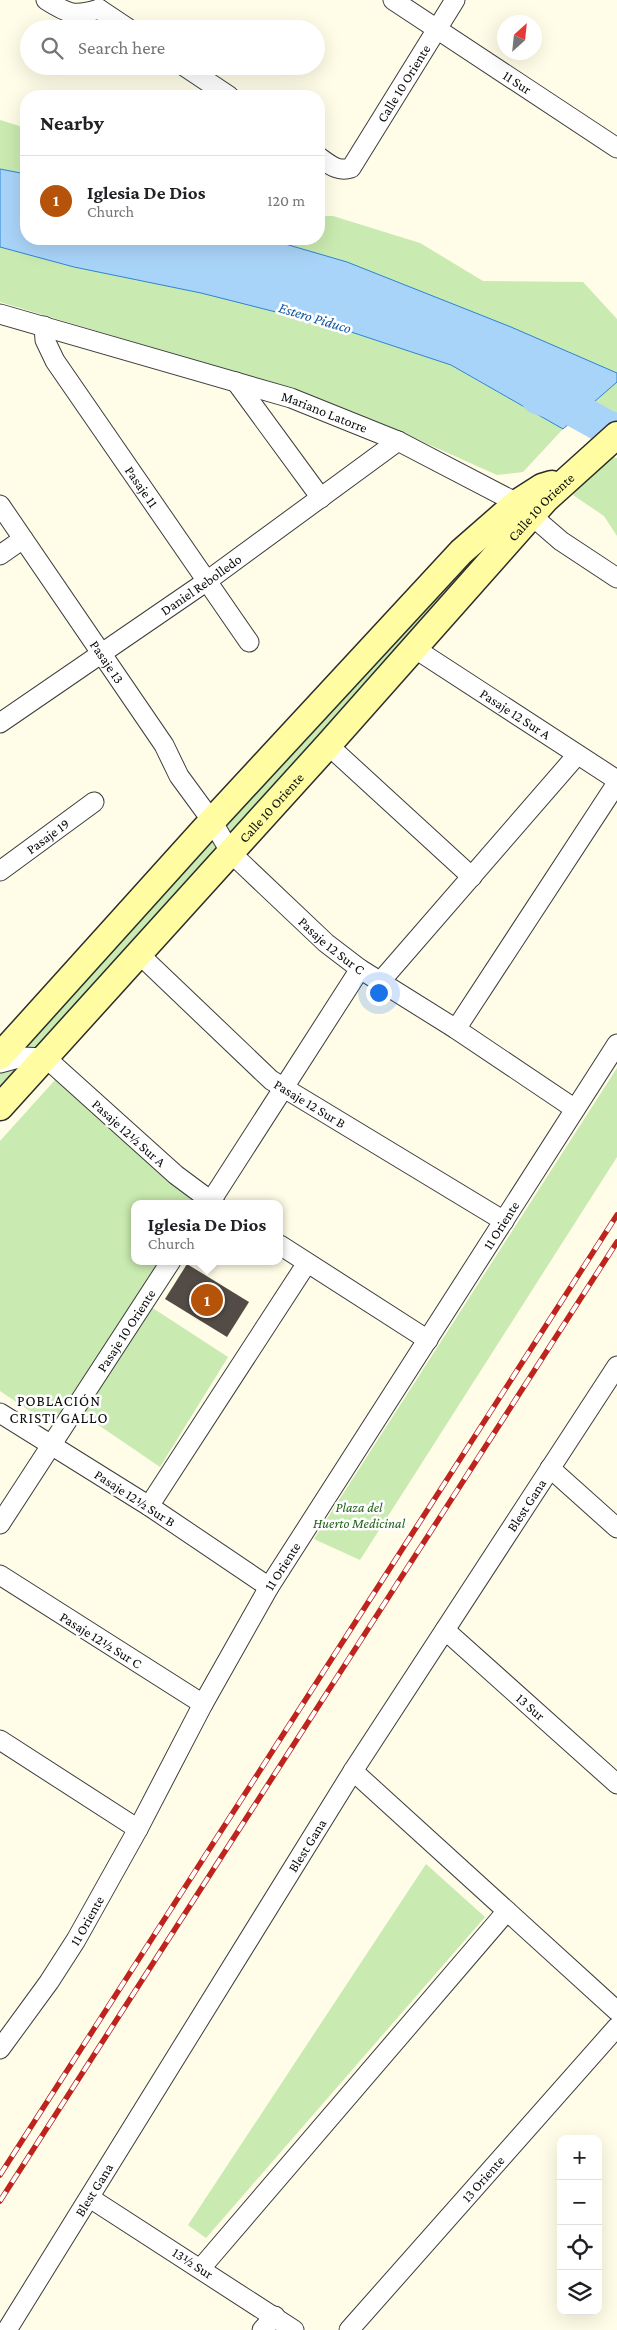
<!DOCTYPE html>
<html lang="en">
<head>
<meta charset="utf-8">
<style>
  :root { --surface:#fff; --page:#f6f6f6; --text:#202124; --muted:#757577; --line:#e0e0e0; --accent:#b45309 }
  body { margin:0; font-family:"Crimson Pro",serif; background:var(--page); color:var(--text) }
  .controls { position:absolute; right:15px; bottom:15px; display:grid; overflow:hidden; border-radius:10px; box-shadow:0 5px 20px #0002 }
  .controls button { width:45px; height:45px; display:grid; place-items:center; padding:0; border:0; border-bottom:1px solid var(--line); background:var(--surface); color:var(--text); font:25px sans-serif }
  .compass { position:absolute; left:497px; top:15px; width:45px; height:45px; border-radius:50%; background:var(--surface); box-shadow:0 5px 20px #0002; rotate:27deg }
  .you { position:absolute; left:378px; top:992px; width:18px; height:18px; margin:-12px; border:4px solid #fff; border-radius:50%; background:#1a73e8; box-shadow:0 0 0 8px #1a73e833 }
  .badge { display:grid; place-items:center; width:32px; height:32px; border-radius:50%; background:var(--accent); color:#fff; font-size:16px; font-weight:700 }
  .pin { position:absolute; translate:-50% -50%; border:2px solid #fff; box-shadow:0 1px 5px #0006 }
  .popup { position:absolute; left:131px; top:1200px; width:152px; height:65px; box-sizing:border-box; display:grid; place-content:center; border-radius:10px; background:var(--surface); filter:drop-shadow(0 1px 4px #0005); font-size:16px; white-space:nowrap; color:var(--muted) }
  .popup b { font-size:19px; color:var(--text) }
  .popup::after { content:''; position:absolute; left:50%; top:100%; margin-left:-10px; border:10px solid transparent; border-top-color:var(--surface) }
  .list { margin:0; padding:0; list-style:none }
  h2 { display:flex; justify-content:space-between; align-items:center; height:65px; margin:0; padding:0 20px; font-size:21px }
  h2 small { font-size:16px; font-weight:400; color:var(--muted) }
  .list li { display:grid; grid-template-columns:32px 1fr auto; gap:15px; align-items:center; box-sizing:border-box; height:90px; padding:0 20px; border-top:1px solid var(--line) }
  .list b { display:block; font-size:19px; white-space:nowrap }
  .list p { margin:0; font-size:16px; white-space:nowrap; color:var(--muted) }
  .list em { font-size:16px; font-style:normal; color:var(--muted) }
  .icon { flex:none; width:28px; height:28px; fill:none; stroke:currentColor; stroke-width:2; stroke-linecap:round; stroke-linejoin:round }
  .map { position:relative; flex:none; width:617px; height:2330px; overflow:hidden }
  .search { position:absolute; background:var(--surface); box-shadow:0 5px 20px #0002; left:20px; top:20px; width:305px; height:55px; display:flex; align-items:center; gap:12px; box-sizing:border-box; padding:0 18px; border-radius:28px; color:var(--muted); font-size:19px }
  .panel { position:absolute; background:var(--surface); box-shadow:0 5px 20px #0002; left:20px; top:90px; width:305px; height:155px; border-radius:20px }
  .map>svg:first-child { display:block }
</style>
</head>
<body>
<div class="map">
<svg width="617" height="2330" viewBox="0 0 617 2330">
  <rect width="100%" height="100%" fill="#fffce7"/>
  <path fill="#c9eab0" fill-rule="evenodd" d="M0 120 26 128V174L0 169Z
    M319 216H333L420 243 483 281 583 282 617 319V373L494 321 617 381V440L562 413 466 374 563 429 523 472 497 475 392 428 279 386 0 302V247L74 267 145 281 26 239 456 306 347 262 268 239H319ZM238 302 385 338 430 358 339 328Z
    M605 455 617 458V536L604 516 573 495Z
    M482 539 503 540 0 1104V1062Z
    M617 1068V1157L360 1560 314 1539Z
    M55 1080 200 1204H134V1261H163L52 1426 0 1391V1141Z
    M148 1305 228 1357 160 1467 78 1411Z
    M426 1864 485 1917 206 2238 188 2225Z"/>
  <path fill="#a9d4f9" stroke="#2d83d3" d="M0 169 26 174V239H268L347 262 511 327 617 373V382L563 429 451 365 339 328 201 293 74 267 0 247Z"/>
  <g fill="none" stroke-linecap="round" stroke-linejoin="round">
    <path stroke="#a9d4f9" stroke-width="35" d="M538 397 568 406 606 427 617 431"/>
  </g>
  <path fill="#534c46" d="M187 1264 249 1302 227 1337 165 1299Z"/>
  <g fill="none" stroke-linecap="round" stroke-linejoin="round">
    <defs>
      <g id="minor">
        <path d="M46 0C68 14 74 17 99 9"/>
        <path id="s1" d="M393 0 617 148"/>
        <path d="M99 9 129 29"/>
        <path d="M184 66 229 96"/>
        <path id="s2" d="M319 157C330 165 338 172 351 168L455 0"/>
        <path id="s3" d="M0 314 291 398 398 441 517 503 561 541 617 578"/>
        <path id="s4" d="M44 326 45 340 55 361 249 642"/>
        <path d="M236 382 321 498"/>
        <path id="s5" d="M0 505 164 745 179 776 212 821 231 853 326 943 360 969 456 1029 575 1109"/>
        <path d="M0 555 23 539"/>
        <path id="s6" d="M414 648 617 780"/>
        <path id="s7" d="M0 723 207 581 398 441"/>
        <path d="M328 745 472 877"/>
        <path id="s8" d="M0 871 94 802"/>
        <path id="s9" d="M139 954 271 1080 504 1221"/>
        <path d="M380 982 577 755"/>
        <path d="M456 1029 617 783"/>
        <path d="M0 1063 22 1057 46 1058 176 1175 215 1204"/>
        <path d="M209 1204 360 969"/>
        <path d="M280 1245 428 1340"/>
        <path d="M0 1413 149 1506 269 1587"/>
        <path d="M550 1468 617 1528"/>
        <path d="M149 1506 307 1263"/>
        <path id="s10" d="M0 1524 171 1261"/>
        <path d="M0 1575 203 1704"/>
        <path id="s11" d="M445 1630 617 1784"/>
        <path d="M0 1740 138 1829"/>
        <path d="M353 1771 617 2011"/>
        <path id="s12" d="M0 2049 49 1982 76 1940 138 1829 203 1704 269 1587 617 1044"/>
        <path d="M90 2198 294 2330"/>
        <path d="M201 2268 507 1911"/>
        <path id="s13" d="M7 2330 353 1771 617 1366"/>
        <path d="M262 2330 275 2316"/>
        <path id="s14" d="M349 2330 617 2027"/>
      </g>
      <g id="secondary">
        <path d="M0 1056 212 821 461 552 517 503 542 487 552 484"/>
        <path id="s15" d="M0 1107 328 745 546 499 617 435"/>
      </g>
    </defs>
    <use href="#minor" stroke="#3d3d3d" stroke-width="21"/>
    <use href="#secondary" stroke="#2c2c2c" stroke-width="29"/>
    <use href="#minor" stroke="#fff" stroke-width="19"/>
    <use href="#secondary" stroke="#fffca2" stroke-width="26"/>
    <defs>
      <path id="rail" d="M0 2175 617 1215
        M0 2201 617 1242"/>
    </defs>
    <use href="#rail" stroke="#bf231d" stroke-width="5.5"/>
    <use href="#rail" stroke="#fff" stroke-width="4" stroke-dasharray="11" stroke-linecap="butt"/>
  </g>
  <g text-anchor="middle" stroke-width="5" stroke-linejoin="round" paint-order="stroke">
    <g font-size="14" fill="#0a0a0a" stroke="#fff">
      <text dy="5" stroke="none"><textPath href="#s1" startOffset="149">11 Sur</textPath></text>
      <text dy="5" stroke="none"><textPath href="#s2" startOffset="135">Calle 10 Oriente</textPath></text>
      <text dy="5" stroke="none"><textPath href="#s3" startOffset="339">Mariano Latorre</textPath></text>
      <text dy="5" stroke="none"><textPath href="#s4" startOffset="190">Pasaje 11</textPath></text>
      <text dy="5" stroke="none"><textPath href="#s15" startOffset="808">Calle 10 Oriente</textPath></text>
      <text dy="5" stroke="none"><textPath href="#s7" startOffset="244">Daniel Rebolledo</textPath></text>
      <text dy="5" stroke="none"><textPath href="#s5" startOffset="190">Pasaje 13</textPath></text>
      <text dy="5" stroke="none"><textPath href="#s6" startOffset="121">Pasaje 12 Sur A</textPath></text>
      <text dy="5" stroke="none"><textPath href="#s15" startOffset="404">Calle 10 Oriente</textPath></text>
      <text dy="5" stroke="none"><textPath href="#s8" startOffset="59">Pasaje 19</textPath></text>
      <text dy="5" stroke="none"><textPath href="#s5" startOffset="555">Pasaje 12 Sur C</textPath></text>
      <text dy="5" stroke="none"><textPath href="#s9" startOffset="228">Pasaje 12 Sur B</textPath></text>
      <text transform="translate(129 1133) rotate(42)" y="5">Pasaje 12½ Sur A</text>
      <text dy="5" stroke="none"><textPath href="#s12" startOffset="965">11 Oriente</textPath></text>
      <text dy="5" stroke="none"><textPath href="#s10" startOffset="231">Pasaje 10 Oriente</textPath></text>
      <text transform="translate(135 1498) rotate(33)" y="5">Pasaje 12½ Sur B</text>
      <text dy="5" stroke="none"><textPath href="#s13" startOffset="975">Blest Gana</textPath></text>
      <text dy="5" stroke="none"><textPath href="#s12" startOffset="560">11 Oriente</textPath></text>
      <text transform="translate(101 1640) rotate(32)" y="5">Pasaje 12½ Sur C</text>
      <text dy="5" stroke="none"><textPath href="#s11" startOffset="115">13 Sur</textPath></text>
      <text dy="5" stroke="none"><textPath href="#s13" startOffset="570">Blest Gana</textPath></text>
      <text dy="5" stroke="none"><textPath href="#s12" startOffset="155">11 Oriente</textPath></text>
      <text dy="5" stroke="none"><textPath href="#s14" startOffset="202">13 Oriente</textPath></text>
      <text dy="5" stroke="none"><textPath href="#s13" startOffset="165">Blest Gana</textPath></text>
      <text transform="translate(193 2263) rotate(33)" y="5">13½ Sur</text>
    </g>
    <g font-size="14" font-style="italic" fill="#226319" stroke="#fff">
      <text x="359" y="1512">Plaza del<tspan x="359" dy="16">Huerto Medicinal</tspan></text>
    </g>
    <g font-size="15" font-style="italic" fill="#0f55a0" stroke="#fff">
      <text transform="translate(315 318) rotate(17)" y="5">Estero Piduco</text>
    </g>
    <g font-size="15" letter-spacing="1" fill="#0a0a0a" stroke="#fff">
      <text x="59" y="1406">POBLACIÓN<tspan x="59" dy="17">CRISTI GALLO</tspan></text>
    </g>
  </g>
</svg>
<div class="controls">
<button>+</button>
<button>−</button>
<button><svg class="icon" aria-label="locate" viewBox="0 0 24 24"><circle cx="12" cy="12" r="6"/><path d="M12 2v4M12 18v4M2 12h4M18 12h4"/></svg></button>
<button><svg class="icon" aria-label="layers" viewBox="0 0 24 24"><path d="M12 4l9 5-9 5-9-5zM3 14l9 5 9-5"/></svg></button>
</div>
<svg class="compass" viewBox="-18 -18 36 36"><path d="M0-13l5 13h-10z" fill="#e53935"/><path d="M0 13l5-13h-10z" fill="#757577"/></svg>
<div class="you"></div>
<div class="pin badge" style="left:207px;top:1300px">1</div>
<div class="popup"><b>Iglesia De Dios</b>Church</div>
<div class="search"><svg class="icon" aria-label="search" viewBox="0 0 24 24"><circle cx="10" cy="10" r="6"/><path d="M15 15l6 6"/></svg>Search here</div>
<section class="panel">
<h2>Nearby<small></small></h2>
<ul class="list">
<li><span class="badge">1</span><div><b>Iglesia De Dios</b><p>Church</p></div><em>120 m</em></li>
</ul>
</section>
</div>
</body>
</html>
